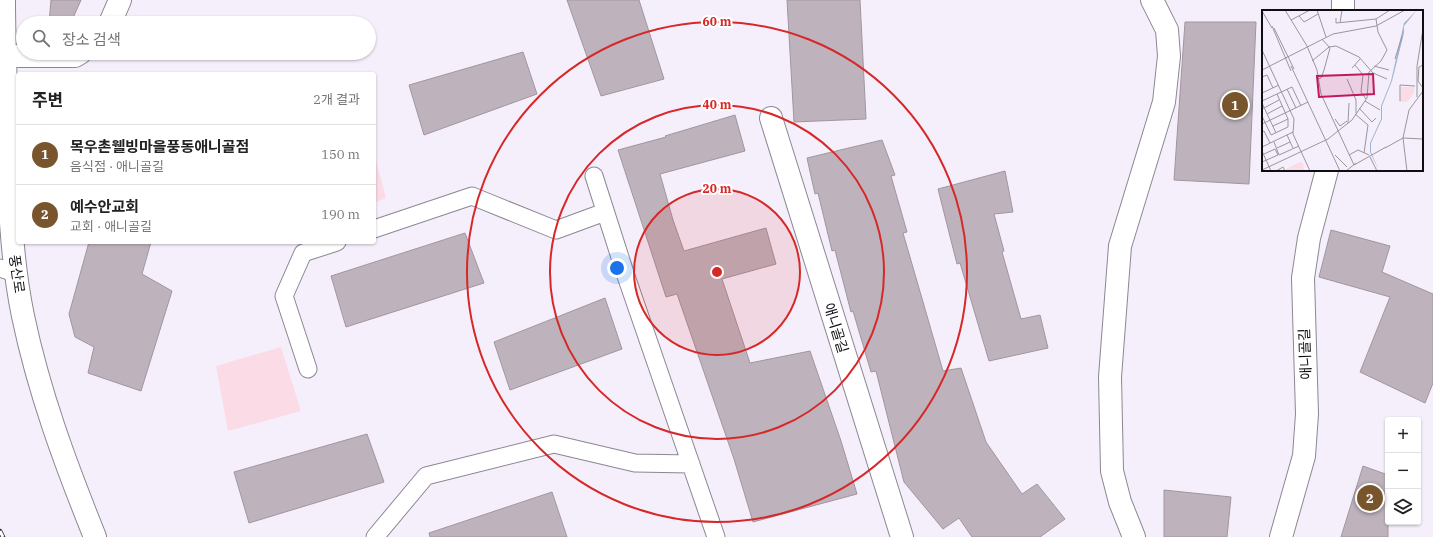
<!DOCTYPE html>
<html lang="ko">
<head>
<meta charset="utf-8">
<style>
  :root { --surface:#fff; --page:#f2f2f2; --text:#222; --muted:#767676; --line:#e0e0e0; --accent:#79552e }
  body { margin:0; font-family:"IBM Plex Serif","Noto Sans KR",serif; background:var(--page); color:var(--text) }
  .controls { position:absolute; right:12px; bottom:12px; display:grid; overflow:hidden; border-radius:4px; box-shadow:0 1px 3px #0004 }
  .controls button { width:36px; height:36px; display:grid; place-items:center; padding:0; border:0; border-bottom:1px solid var(--line); background:var(--surface); color:var(--text); font:20px sans-serif }
  .you { position:absolute; left:617px; top:268px; width:14px; height:14px; margin:-10px; border:3px solid #fff; border-radius:50%; background:#1a73e8; box-shadow:0 0 0 6px #1a73e833 }
  .badge { display:grid; place-items:center; width:26px; height:26px; border-radius:50%; background:var(--accent); color:#fff; font-size:13px; font-weight:700 }
  .pin { position:absolute; translate:-50% -50%; border:2px solid #fff; box-shadow:0 1px 4px #0006 }
  .list { margin:0; padding:0; list-style:none }
  h2 { display:flex; justify-content:space-between; align-items:center; height:52px; margin:0; padding:0 16px; font-size:17px }
  h2 small { font-size:13px; font-weight:400; color:var(--muted) }
  .list li { display:grid; grid-template-columns:26px 1fr auto; gap:12px; align-items:center; box-sizing:border-box; height:60px; padding:0 16px; border-top:1px solid var(--line) }
  .list b { display:block; font-size:15px; white-space:nowrap }
  .list p { margin:0; font-size:13px; white-space:nowrap; color:var(--muted) }
  .list em { font-size:13px; font-style:normal; color:var(--muted) }
  .icon { flex:none; width:22px; height:22px; fill:none; stroke:currentColor; stroke-width:2; stroke-linecap:round; stroke-linejoin:round }
  .map { position:relative; flex:none; width:1433px; height:537px; overflow:hidden }
  .search { position:absolute; background:var(--surface); box-shadow:0 1px 3px #0004; left:16px; top:16px; width:360px; height:44px; display:flex; align-items:center; gap:10px; box-sizing:border-box; padding:0 14px; border-radius:22px; color:var(--muted); font-size:15px }
  .panel { position:absolute; background:var(--surface); box-shadow:0 1px 3px #0004; left:16px; top:72px; width:360px; height:172px; border-radius:4px }
  .map>svg:first-child { display:block }
</style>
</head>
<body>
<div class="map">
<svg width="1433" height="537" viewBox="0 0 1433 537">
  <rect width="100%" height="100%" fill="#f5effb"/>
  <path fill="#fbdbe6" d="M374 152 386 198 374 203Z
    M281 347 301 411 228 431 216 366Z"/>
  <path fill="#beb3bc" stroke="#a1969f" d="M51 0H81L73 18 67 23H49Z
    M567 0H639L664 79 601 96Z
    M787 0H860L866 119 794 122Z
    M1185 22H1256L1249 184 1174 180Z
    M523 52 537 94 424 135 409 85Z
    M735 115 745 151 660 174 673 220 684 251 766 228 776 264 722 279 750 363 810 351 841 441 857 494 753 522 734 459 677 294 666 297 618 150 666 137 665 136Z
    M882 140 895 175 891 176 907 232 903 233 943 371 961 368 986 442 1022 494 1037 484 1065 519 1040 537H972L959 518 943 529 904 482 876 371 871 372 853 311 851 312 835 250 832 251 818 193 815 194 807 158Z
    M1005 171 1013 212 994 214 1004 251 1002 252 1021 319 1040 315 1048 348 989 361 960 263 957 264 938 189Z
    M1331 230 1390 246 1382 272 1433 294V383L1425 403 1360 372 1390 297 1319 277Z
    M465 233 484 283 346 327 331 276Z
    M89 242H151L142 274 172 291 141 391 88 373 94 347 75 337 69 314Z
    M605 298 622 349 510 390 494 342Z
    M367 434 384 482 249 523 234 472Z
    M1363 466 1388 475V537H1341Z
    M1164 490 1231 497 1227 537H1164Z
    M552 492 567 537H430L429 533Z"/>
  <g fill="none" stroke-linecap="round" stroke-linejoin="round">
    <defs>
      <path id="service" d="M594 176 626 276 716 537
        M374 229 472 196 556 230 605 212
        M0 268 17 274
        M308 369 284 296 303 253 337 242
        M375 537 426 476 554 444 635 463 691 464"/>
      <path id="minor" d="M110 23 120 0
        M5 56H75L80 53
        M771 118 902 537
        M1134 537 1120 502 1112 471 1110 377 1120 246 1164 102 1169 56 1167 30 1152 0"/>
      <path id="tertiary" d="M1343 11V0
        M1281 537 1304 456 1307 414 1303 278 1309 238 1327 170"/>
      <path id="secondary" d="M4 0C4 41 6 83 7 124 9 188 10 253 23 316 39 393 66 465 95 537"/>
    </defs>
    <use href="#service" stroke="#8c8792" stroke-width="19"/>
    <use href="#minor" stroke="#8c8792" stroke-width="24"/>
    <use href="#tertiary" stroke="#8c8792" stroke-width="24"/>
    <use href="#secondary" stroke="#8c8792" stroke-width="24"/>
    <use href="#service" stroke="#fff" stroke-width="17"/>
    <use href="#minor" stroke="#fff" stroke-width="22"/>
    <use href="#tertiary" stroke="#fff" stroke-width="22"/>
    <use href="#secondary" stroke="#fff" stroke-width="22"/>
    <defs>
      <path id="rail" d="M0 531 3 537"/>
    </defs>
    <use href="#rail" stroke="#2b292e" stroke-width="4.5"/>
    <use href="#rail" stroke="#fff" stroke-width="3" stroke-dasharray="9" stroke-linecap="butt"/>
  </g>
  <circle cx="717" cy="272" r="83" fill="#d62828" fill-opacity=".12"/>
  <g fill="none" stroke="#d62828" stroke-width="2">
    <circle cx="717" cy="272" r="83"/>
    <circle cx="717" cy="272" r="167"/>
    <circle cx="717" cy="272" r="250"/>
  </g>
  <g text-anchor="middle" stroke-width="4" stroke-linejoin="round" paint-order="stroke">
    <g font-size="14" fill="#0f0d11" stroke="#fff">
      <text transform="translate(17 274) rotate(82)" y="5">풍산로</text>
      <text transform="translate(836 328) rotate(73)" y="5">애니골길</text>
      <text transform="translate(1305 354) rotate(-92)" y="5">애니골길</text>
    </g>
  </g>
  <g transform="translate(1262 10)">
    <rect width="161" height="161" fill="#f5effb"/>
    <path d="M139 77H152V83L145 92H138ZM38 152 41 153 42 161H25L24 159Z" fill="#fbdbe6"/>
    <path d="M155 0 142 16V23L130 71 120 96V109L109 133V142L117 161 108 142V133L119 109V96L129 71 142 13Z" fill="#9eb3d2"/>
    <path fill="none" stroke="#99959d" stroke-width="1" d="M23 0 45 36 55 60 59 84 92 155 124 137M55 0 64 27M0 1 10 18M37 6 42 12 56 4M74 8V13L114 9M29 10 48 0M78 13 80 0M10 16 29 61M12 18 32 59M0 40 32 109 31 124 48 161M133 49 140 26M50 51 67 37 74 36 97 47 111 63 125 69M93 55 101 65 99 82 104 89M161 55 157 57 156 71 161 78M29 56 78 161M112 56 127 60M90 58 98 49M0 60 71 24 114 16 143 0M0 67 5 65 11 78M56 69 59 68 62 60 68 38 60 29M85 69 94 90V103M25 79 34 98M0 83 17 75M155 87V56L161 19M0 91 30 77 39 96M103 91 118 100M138 91V75L153 76M0 93 14 123M97 98 110 112 114 108M0 99 17 90M5 104 20 96M93 104 106 115 102 143M0 106 9 125 26 117V109L15 84M73 109 78 116 85 111M86 113 87 93M0 114 46 92M11 116 26 109M76 121 90 110 105 88 107 62 119 51 125 40 116 22 114 9 128 0M0 122 2 121 8 133M25 125 31 138M141 128 145 161M141 128 147 100 161 81M12 132 17 145 37 136M0 137 31 122M15 138 28 132M123 138 141 128 161 129M0 141 9 161M73 145 85 157M87 145 96 140 107 145M108 147 115 161M0 152 16 145 13 139 2 144M0 160 66 129 76 121M14 161 21 157 23 161M84 161 94 153"/>
    <path fill="#c2185b" fill-opacity="0.15" stroke="#c2185b" stroke-width="2" d="M111 64 112 84 57 87 55 66Z"/>
    <rect width="161" height="161" fill="none" stroke="#0f0d11" stroke-width="2"/>
  </g>
  <circle cx="717" cy="272" r="6" fill="#d62828" stroke="#fff" stroke-width="2"/>
  <g font-size="12" text-anchor="middle" font-weight="bold" fill="#d62828" stroke="#fff" stroke-width="4" stroke-linejoin="round" paint-order="stroke">
    <text x="717" y="26">60 m</text>
    <text x="717" y="109">40 m</text>
    <text x="717" y="193">20 m</text>
  </g>
</svg>
<div class="controls">
<button>+</button>
<button>−</button>
<button><svg class="icon" aria-label="layers" viewBox="0 0 24 24"><path d="M12 4l9 5-9 5-9-5zM3 14l9 5 9-5"/></svg></button>
</div>
<div class="you"></div>
<div class="pin badge" style="left:1235px;top:105px">1</div>
<div class="pin badge" style="left:1370px;top:498px">2</div>
<div class="search"><svg class="icon" aria-label="search" viewBox="0 0 24 24"><circle cx="10" cy="10" r="6"/><path d="M15 15l6 6"/></svg>장소 검색</div>
<section class="panel">
<h2>주변<small>2개 결과</small></h2>
<ul class="list">
<li><span class="badge">1</span><div><b>목우촌웰빙마을풍동애니골점</b><p>음식점 · 애니골길</p></div><em>150 m</em></li>
<li><span class="badge">2</span><div><b>예수안교회</b><p>교회 · 애니골길</p></div><em>190 m</em></li>
</ul>
</section>
</div>
</body>
</html>
